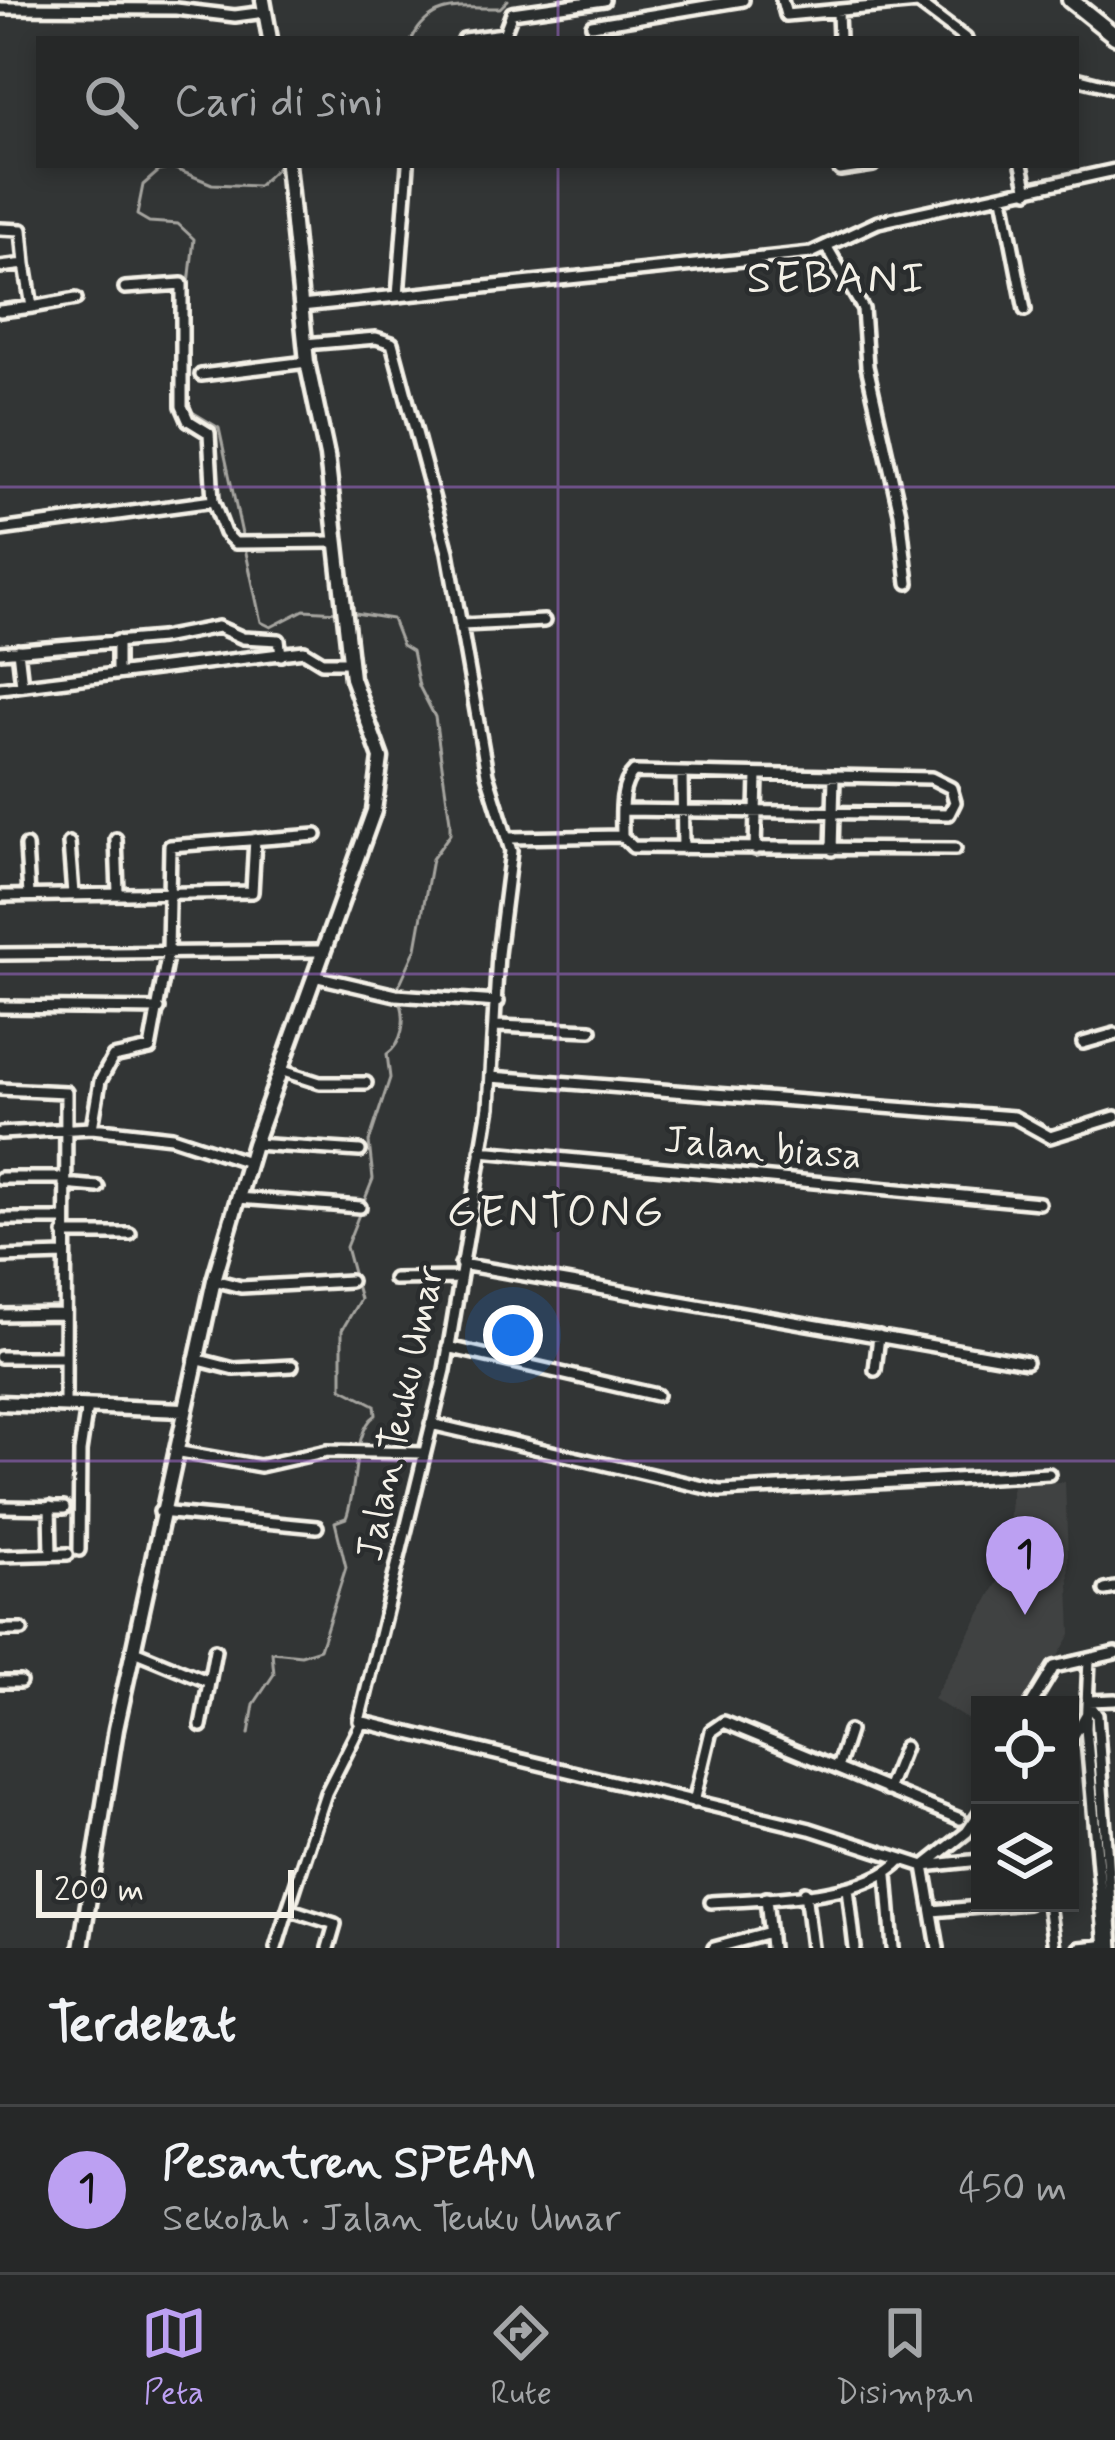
<!DOCTYPE html>
<html lang="id">
<head>
<meta charset="utf-8">
<style>
  :root { --surface:#262828; --page:#2e3030; --text:#f1f3f6; --muted:#a4a6a8; --line:#424445; --accent:#bca0f2 }
  body { margin:0; font-family:Mynerve,sans-serif; background:var(--page); color:var(--text) }
  .controls { position:absolute; right:36px; bottom:36px; display:grid; overflow:hidden; border-radius:0px; box-shadow:0 6px 18px #0003 }
  .controls button { width:108px; height:108px; display:grid; place-items:center; padding:0; border:0; border-bottom:3px solid var(--line); background:var(--surface); color:var(--text); font:60px sans-serif }
  .scale { position:absolute; left:36px; bottom:30px; width:258px; box-sizing:border-box; padding-left:12px; border:6px solid #f4f1e8; border-top:0; font-size:33px; line-height:42px; white-space:nowrap; color:#f4f1e8; -webkit-text-stroke:9px #2a2d2e; paint-order:stroke }
  .you { position:absolute; left:513px; top:1335px; width:42px; height:42px; margin:-30px; border:9px solid #fff; border-radius:50%; background:#1a73e8; box-shadow:0 0 0 18px #1a73e833 }
  .badge { display:grid; place-items:center; width:78px; height:78px; border-radius:50%; background:var(--accent); color:#111; font-size:39px; font-weight:700 }
  .pin { position:absolute; translate:-50% -99px; filter:drop-shadow(0 3px 6px #0008) }
  .pin::after { content:''; position:absolute; top:63px; width:42px; height:36px; background:inherit; clip-path:polygon(0 0,100% 0,50% 100%) }
  .list { margin:0; padding:0; list-style:none }
  h2 { display:flex; justify-content:space-between; align-items:center; height:156px; margin:0; padding:0 48px; font-size:51px }
  h2 small { font-size:39px; font-weight:400; color:var(--muted) }
  .list li { display:grid; grid-template-columns:78px 1fr auto; gap:36px; align-items:center; box-sizing:border-box; height:168px; padding:0 48px; border-top:3px solid var(--line) }
  .list b { display:block; font-size:45px; white-space:nowrap }
  .list p { margin:0; font-size:39px; white-space:nowrap; color:var(--muted) }
  .list em { font-size:39px; font-style:normal; color:var(--muted) }
  .icon { flex:none; width:66px; height:66px; fill:none; stroke:currentColor; stroke-width:2; stroke-linecap:round; stroke-linejoin:round }
  .map { position:relative; flex:none; width:1115px; height:1948px; overflow:hidden }
  .search { position:absolute; background:var(--surface); box-shadow:0 6px 18px #0003; left:36px; right:36px; top:36px; height:132px; display:flex; align-items:center; gap:30px; box-sizing:border-box; padding:0 42px; border-radius:0px; color:var(--muted); font-size:45px }
  .sheet { height:324px; background:var(--surface) }
  nav { display:flex; justify-content:space-around; align-items:center; box-sizing:border-box; height:168px; border-top:3px solid var(--line); background:var(--surface); font-size:33px; color:var(--muted) }
  nav a { display:grid; justify-items:center; gap:6px }
  nav .on { color:var(--accent) }
  .map>svg:first-child { display:block }
</style>
</head>
<body>
<div class="map">
<svg width="1115" height="1948" viewBox="0 0 1115 1948">
  <rect width="100%" height="100%" fill="#323535"/>
  <filter id="ink" filterUnits="userSpaceOnUse"><feTurbulence type="fractalNoise" baseFrequency=".00833" numOctaves="2"/><feDisplacementMap in="SourceGraphic" scale="24" xChannelSelector="R" yChannelSelector="G"/><feConvolveMatrix kernelMatrix="1 2 1 2 8 2 1 2 1" color-interpolation-filters="sRGB"/></filter>
  <g filter="url(#ink)">
    <path fill="#404242" d="M1065 1482 1071 1634 1029 1705H980V1727L933 1699 1006 1567 1012 1483Z"/>
    <g fill="none" stroke-linecap="round" stroke-linejoin="round">
      <path stroke="#a6a5a0" stroke-width="3" d="M412 39C432 0 462 9 500 8L508 0
        M280 165 258 186 212 184 173 168 159 171 143 185 137 215 149 222 178 224 194 239 188 293 189 410 219 428 261 622 271 627 304 610 339 612
        M349 612 392 619 402 645 412 651 419 686 435 717 450 821V834L432 859 416 948 397 990
        M249 1734 254 1704 274 1674 272 1652 301 1655 320 1649 346 1567 335 1522 346 1518C358 1489 352 1430 376 1415L375 1405 342 1388V1330L360 1299 346 1247 373 1179 369 1142 390 1078 387 1054C403 1043 406 1020 401 1003"/>
      <defs>
        <path id="minor" d="M782 0 786 15 918 3
          M918 3 966 39
          M0 8 176 9 235 16 265 12
          M838 12 839 39
          M592 25 743 0
          M464 39 504 34 512 13 604 0
          M1076 78 1115 88
          M1022 165 1028 191
          M840 170 873 165
          M1003 197 1025 310
          M0 229 22 230 25 264 0 267
          M828 249 863 309 867 366 900 513 908 583
          M25 264 32 307 76 299
          M125 288 182 284V406L188 420 209 433 213 501
          M398 296 408 165
          M301 306 811 253 878 222 1115 170
          M0 311 32 307
          M305 344 376 338 392 343 448 552 487 774 511 851 498 954 489 1107 445 1370 359 1721 810 1829 924 1866 967 1832 980 1813
          M201 375 307 362
          M0 530 213 501 225 533 235 543 336 542
          M462 625 544 621
          M117 641V673
          M18 650 22 685
          M0 652 161 638 218 627 243 638 279 640 281 655
          M0 688 304 651 322 662H351
          M682 774 683 848
          M623 810 949 814 955 802 951 788 931 778 634 772C619 786 622 815 622 836L633 847 955 849
          M510 838 622 836
          M116 839 118 892
          M69 843 73 894
          M26 846 29 895
          M755 849 757 776
          M832 850 834 777
          M0 896 252 892 255 839
          M0 954 320 951
          M314 976 396 995 498 1002
          M0 1007 159 1009
          M498 1026 591 1030
          M1083 1043 1115 1034
          M280 1070 320 1083H366
          M491 1077 1014 1117 1050 1137 1115 1117
          M0 1089 66 1092 65 1404
          M92 1128 172 1137 248 1162
          M0 1133 92 1128 100 1081 113 1057 150 1049 168 951 170 846 316 835
          M254 1144 360 1151
          M481 1151 1039 1203
          M0 1178H64
          M64 1184 98 1187
          M237 1198 360 1207
          M0 1219H64
          M64 1234H130
          M0 1257 64 1255
          M461 1264 1026 1362
          M394 1279 459 1278
          M214 1280 241 1287 350 1281
          M0 1315 64 1314
          M448 1347 657 1395
          M0 1357H64
          M195 1359 234 1369 292 1366
          M875 1370 879 1336
          M431 1424 720 1491 1049 1474
          M175 1451 260 1466 327 1451 423 1453
          M0 1507 64 1508
          M50 1507 51 1554
          M160 1512 317 1527
          M79 1550 80 1452 87 1406
          M0 1556 68 1554
          M1105 1590 1115 1588
          M0 1630H22
          M134 1651 207 1681
          M1089 1659 1086 1728 1105 1948
          M0 1682H20
          M1089 1701 1115 1700
          M1089 1704 1097 1715 1113 1948
          M1031 1705 1054 1667 1115 1653
          M201 1726 215 1650
          M1070 1742 1087 1713
          M837 1768 849 1731
          M887 1790 904 1747
          M694 1802 711 1731 724 1722 960 1819
          M887 1875 893 1948
          M848 1888 855 1948
          M805 1892 812 1948
          M766 1898 771 1948
          M711 1902C763 1899 867 1899 902 1859
          M1048 1903 1054 1948
          M288 1909 326 1793 361 1724
          M932 1911 1028 1903
          M276 1948 288 1909 335 1924 328 1948
          M714 1948 770 1933
          M938 1948 924 1866 980 1860
          M1079 1948 1109 1945"/>
        <path id="major" d="M263 0 270 39
          M0 1403 183 1410
          M81 1948 116 1729 214 1280 254 1144 374 811 381 758 352 678 327 456 307 362 287 165"/>
        <path id="highway" d="M1070 0 1115 36"/>
      </defs>
      <use href="#minor" stroke="#f4f1e8" stroke-width="18"/>
      <use href="#major" stroke="#f4f1e8" stroke-width="21"/>
      <use href="#highway" stroke="#f4f1e8" stroke-width="22"/>
      <use href="#minor" stroke="#2a2d2e" stroke-width="9"/>
      <use href="#major" stroke="#2a2d2e" stroke-width="12"/>
      <use href="#highway" stroke="#2a2d2e" stroke-width="14"/>
    </g>
  </g>
  <path fill="none" stroke="#9f67cb" stroke-width="3" stroke-opacity="0.55" d="M558 0V39M558 165V1948M0 487H1115M0 974H1115M0 1461H1115"/>
  <g text-anchor="middle" stroke-width="9" stroke-linejoin="round" paint-order="stroke">
    <g font-size="39" fill="#f4f1e8" stroke="#2a2d2e">
      <text transform="translate(763 1146) rotate(5)" y="14">Jalan biasa</text>
      <text transform="translate(398 1413) rotate(-78)" y="14">Jalan Teuku Umar</text>
    </g>
    <g font-size="45" letter-spacing="3" fill="#f4f1e8" stroke="#2a2d2e">
      <text x="837" y="292">SEBANI</text>
      <text x="556" y="1226">GENTONG</text>
    </g>
  </g>
</svg>
<div class="controls">
<button><svg class="icon" aria-label="locate" viewBox="0 0 24 24"><circle cx="12" cy="12" r="6"/><path d="M12 2v4M12 18v4M2 12h4M18 12h4"/></svg></button>
<button><svg class="icon" aria-label="layers" viewBox="0 0 24 24"><path d="M12 4l9 5-9 5-9-5zM3 14l9 5 9-5"/></svg></button>
</div>
<div class="scale">200 m</div>
<div class="you"></div>
<div class="pin badge" style="left:1025px;top:1615px">1</div>
<div class="search"><svg class="icon" aria-label="search" viewBox="0 0 24 24"><circle cx="10" cy="10" r="6"/><path d="M15 15l6 6"/></svg>Cari di sini</div>
</div>
<section class="sheet">
<h2>Terdekat<small></small></h2>
<ul class="list">
<li><span class="badge">1</span><div><b>Pesantren SPEAM</b><p>Sekolah · Jalan Teuku Umar</p></div><em>450 m</em></li>
</ul>
</section>
<nav>
<a class="on"><svg class="icon" aria-label="map" viewBox="0 0 24 24"><path d="M3 6l6-2 6 2 6-2v14l-6 2-6-2-6 2zM9 4v14M15 6v14"/></svg>Peta</a>
<a><svg class="icon" aria-label="directions" viewBox="0 0 24 24"><path d="M12 3l9 9-9 9-9-9zM9 14v-3h6M13 9l2 2-2 2"/></svg>Rute</a>
<a><svg class="icon" aria-label="saved" viewBox="0 0 24 24"><path d="M7 4h10v16l-5-4-5 4z"/></svg>Disimpan</a>
</nav>
</body>
</html>
